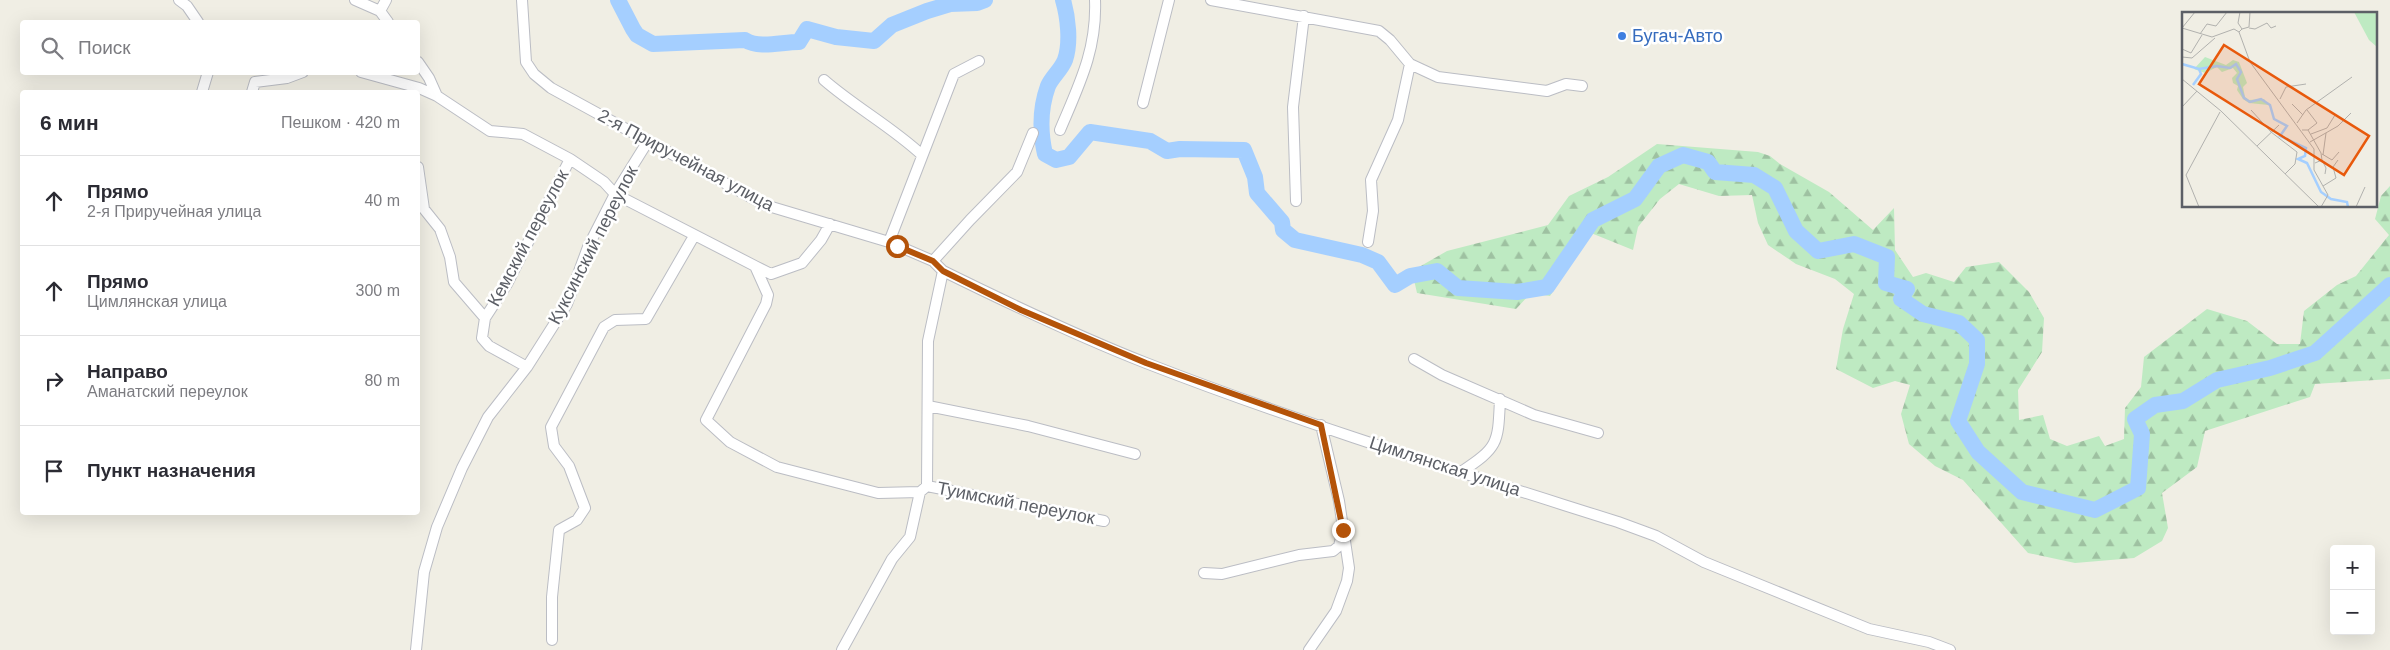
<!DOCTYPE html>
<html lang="ru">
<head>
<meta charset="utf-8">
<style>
  :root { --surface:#fff; --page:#f7f7f7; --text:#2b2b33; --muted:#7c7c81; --line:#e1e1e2 }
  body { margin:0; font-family:Arial,sans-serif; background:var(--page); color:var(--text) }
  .controls { position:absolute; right:15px; bottom:15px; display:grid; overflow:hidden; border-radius:5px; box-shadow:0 5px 20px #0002 }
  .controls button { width:45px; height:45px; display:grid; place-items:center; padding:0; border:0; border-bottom:1px solid var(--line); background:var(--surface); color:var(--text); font:25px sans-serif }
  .stop { position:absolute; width:15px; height:15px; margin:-11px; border:4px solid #b45309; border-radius:50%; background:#fff }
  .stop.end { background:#b45309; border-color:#fff; box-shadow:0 1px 5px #0008 }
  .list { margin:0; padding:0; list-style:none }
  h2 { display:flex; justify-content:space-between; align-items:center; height:65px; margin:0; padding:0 20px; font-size:21px }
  h2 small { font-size:16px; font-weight:400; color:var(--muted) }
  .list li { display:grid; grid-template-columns:32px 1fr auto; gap:15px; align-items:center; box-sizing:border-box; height:90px; padding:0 20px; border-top:1px solid var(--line) }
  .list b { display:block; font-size:19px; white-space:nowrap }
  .list p { margin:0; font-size:16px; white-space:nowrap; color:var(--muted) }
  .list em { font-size:16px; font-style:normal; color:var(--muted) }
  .icon { flex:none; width:28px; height:28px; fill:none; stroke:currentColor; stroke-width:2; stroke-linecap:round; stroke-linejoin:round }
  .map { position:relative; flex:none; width:2390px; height:650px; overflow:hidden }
  .search { position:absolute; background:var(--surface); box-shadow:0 5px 20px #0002; left:20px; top:20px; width:400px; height:55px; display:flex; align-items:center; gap:12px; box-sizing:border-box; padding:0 18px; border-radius:5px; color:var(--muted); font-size:19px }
  .panel { position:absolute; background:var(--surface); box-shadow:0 5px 20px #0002; left:20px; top:90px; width:400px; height:425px; border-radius:5px }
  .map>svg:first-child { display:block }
</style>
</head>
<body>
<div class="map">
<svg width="2390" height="650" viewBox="0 0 2390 650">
  <defs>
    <pattern id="forest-firs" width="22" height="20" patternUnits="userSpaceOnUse" patternTransform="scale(1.25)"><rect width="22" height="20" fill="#beeac2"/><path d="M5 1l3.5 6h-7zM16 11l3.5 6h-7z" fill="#9ec1a1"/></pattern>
  </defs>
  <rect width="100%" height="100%" fill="#f0eee4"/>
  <path fill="url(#forest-firs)" d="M1657 144 1758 152 1770 156 1780 164 1829 192 1873 230 1894 208 1895 250 1913 277 1926 273 1954 282 1966 267 1999 262 2029 292 2044 318 2042 352 2018 390 2019 420 2043 415 2050 439 2067 446 2099 436 2105 446 2124 439 2125 408 2141 387 2144 357 2207 309 2247 321 2277 344H2300L2304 311 2337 285 2356 276 2389 235 2375 219 2381 196 2390 186V379L2315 384 2310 397 2205 431 2197 467 2162 493 2168 528 2162 541 2134 558 2075 563 2028 553 1963 480 1935 466 1909 444 1901 414 1910 385 1895 381 1873 388 1836 369 1843 329 1854 294 1835 279 1796 264 1768 245 1758 223 1752 195 1719 196 1679 184 1660 199 1638 227 1633 250 1591 233 1550 296 1531 293 1516 309 1417 293 1412 271 1447 251 1548 225 1569 196 1608 177Z"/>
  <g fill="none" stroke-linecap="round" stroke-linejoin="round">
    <path stroke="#a5cfff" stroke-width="16" d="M618 0 633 29 637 35 653 44 745 40C760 49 781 42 799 42L807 29 836 37 874 41 892 25 927 11 950 4 977 3 985 0
      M1063 0C1068 17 1071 43 1065 60 1061 70 1052 77 1048 86 1040 108 1040 132 1045 154L1056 160 1069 157 1090 132 1150 141 1167 151 1180 149 1244 150 1255 177 1257 193 1282 222 1283 230 1295 240 1362 255 1378 262 1395 285 1410 276 1437 271 1458 288 1517 292 1547 287 1593 220 1635 199 1659 166 1683 155 1708 162 1715 172 1754 175 1775 188 1796 231 1818 251 1854 244 1887 257 1886 283 1907 289 1901 299 1923 314 1959 323 1977 340V364L1958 421 1978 452 2022 492 2095 510 2138 488 2142 434 2135 419 2155 405 2183 401 2217 380 2270 368 2315 353 2390 285"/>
    <defs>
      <path id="minor" d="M179 0 187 6 198 22
        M355 0 380 11
        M386 0 380 11 388 22
        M522 0 526 62 534 74 551 88 765 205 889 242 933 261 943 271C1010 304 1077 336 1146 363 1300 423 1460 472 1618 522L1656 536 1704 562 1869 629 1929 642 1950 650
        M1211 0 1379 31 1390 40 1410 64 1438 77 1547 91 1566 84 1582 86
        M418 62 429 78 437 96 490 131 523 134 570 159 604 182 615 194 755 266
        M361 72 419 88 437 96
        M824 80C855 107 892 127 922 155
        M202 92 208 72
        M252 92 255 82 287 78 303 72
        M1143 103 1169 0
        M1060 130C1079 85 1097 50 1095 0
        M418 167 424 209 440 229 450 257 454 282 485 318 482 338 489 346 527 367
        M1296 201 1293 107 1304 16
        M830 224 821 240 802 263 771 274 755 266 768 295 766 304 706 420 730 442 777 467 878 493 920 492
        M889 242 954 74 979 61
        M1368 242 1373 211 1371 180 1398 120 1410 64
        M933 261 970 220 1017 172 1033 133
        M485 318 507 284 570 159
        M1414 359 1442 375 1534 415 1598 433
        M928 406 1028 426 1135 454
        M1461 472C1499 447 1498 443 1500 399
        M927 486 1104 521
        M1204 573 1222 574 1299 555 1333 551 1339 546 1342 534
        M552 640V597L559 530 577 520 585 508 569 466 554 446 551 427 604 327 615 320 646 319 694 236
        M416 650 424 572 437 527 462 468 488 417 527 367 567 304 588 247 615 194 648 141
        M842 650 892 559 910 537 920 492 927 486 928 341 943 271
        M1309 650 1336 611 1347 581 1349 568 1339 501 1321 425"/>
    </defs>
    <use href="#minor" stroke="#bbbdc4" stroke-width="12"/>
    <use href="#minor" stroke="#fff" stroke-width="10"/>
  </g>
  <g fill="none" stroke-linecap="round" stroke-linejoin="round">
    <path stroke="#b45309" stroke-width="6" d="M897 246 933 261 943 271 1021 310 1146 363 1321 425 1343 530"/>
  </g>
  <circle fill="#3f7fe0" stroke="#fff" stroke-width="2" cx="1622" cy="36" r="5"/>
  <g text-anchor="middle" stroke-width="5" stroke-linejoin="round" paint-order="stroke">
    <g font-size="18" fill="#366cbe" stroke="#fff" text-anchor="start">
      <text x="1632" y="42">Бугач-Авто</text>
    </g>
    <g font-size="18" fill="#5c5f66" stroke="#fff">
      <text transform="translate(686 160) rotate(28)" y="6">2-я Приручейная улица</text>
      <text transform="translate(528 238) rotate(-62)" y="6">Кемский переулок</text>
      <text transform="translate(593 245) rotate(-63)" y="6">Куксинский переулок</text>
      <text transform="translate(1445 466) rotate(18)" y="6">Цимлянская улица</text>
      <text transform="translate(1016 503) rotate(11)" y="6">Туимский переулок</text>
    </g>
  </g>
  <g transform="translate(2182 12)">
    <rect width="195" height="195" fill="#f0eee4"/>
    <path d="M23 45 44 53 51 48 57 50 65 71 61 75 63 85 67 88 82 87 87 93 67 91 61 87 55 78 56 74 51 71 50 66 55 61 51 56 40 60 35 55 23 61 12 57Z" fill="#beeac2"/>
    <path d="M172 0H195V35L187 28Z" fill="#beeac2"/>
    <path fill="none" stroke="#a5cfff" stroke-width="2.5" d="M0 52 17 57 35 54 48 56 54 52 59 60 55 67 62 86 68 90 79 87 88 93 92 107 105 114 98 124 124 136 123 144 116 147 125 151 139 180 149 187 165 190 166 195M11 73 19 62 17 57"/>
    <path fill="none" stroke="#b1b1ae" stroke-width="1" d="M0 16 30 25 52 17 57 20M0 16 13 0M67 16 73 17 85 11 89 16 94 14M60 17 67 15 68 0M57 20 68 50 132 137V158L146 183 139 195M57 20 60 17 56 11 58 0M18 22 25 12 34 14 45 0M0 37 9 41 20 23M0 45 10 46 33 26M0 67 39 99 137 195M98 87 104 75 124 72M110 92 121 103M0 95 15 79M69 98 89 120 115 140 113 152 103 162M115 111 124 98 170 65M120 118H126L135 111 125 98M126 118 139 141 140 148 133 151M129 122 145 116 153 103M128 130 156 114 169 101M75 134 97 113M140 142 150 148 157 140M141 143 144 121M140 148 144 156 143 162M141 174 154 166 151 155 156 148M17 195 4 163 38 100M174 195 183 175"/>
    <path fill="#e8590c" fill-opacity="0.15" stroke="#e8590c" stroke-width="2.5" d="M42 33 187 124 162 163 17 72Z"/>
    <rect width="195" height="195" fill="none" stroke="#5c5f66" stroke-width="2.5"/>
  </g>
</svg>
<div class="controls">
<button>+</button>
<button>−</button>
</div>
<div class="stop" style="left:897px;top:246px"></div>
<div class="stop end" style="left:1343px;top:530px"></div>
<div class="search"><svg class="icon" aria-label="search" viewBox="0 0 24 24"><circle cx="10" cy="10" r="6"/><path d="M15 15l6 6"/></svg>Поиск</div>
<section class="panel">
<h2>6 мин<small>Пешком · 420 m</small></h2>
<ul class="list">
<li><svg class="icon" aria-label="ahead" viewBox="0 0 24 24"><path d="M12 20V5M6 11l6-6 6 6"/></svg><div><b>Прямо</b><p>2-я Приручейная улица</p></div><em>40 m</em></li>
<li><svg class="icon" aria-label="ahead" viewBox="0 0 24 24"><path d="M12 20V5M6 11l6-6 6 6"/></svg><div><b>Прямо</b><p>Цимлянская улица</p></div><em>300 m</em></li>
<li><svg class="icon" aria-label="right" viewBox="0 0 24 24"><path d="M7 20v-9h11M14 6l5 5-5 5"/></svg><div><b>Направо</b><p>Аманатский переулок</p></div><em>80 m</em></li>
<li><svg class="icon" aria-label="arrive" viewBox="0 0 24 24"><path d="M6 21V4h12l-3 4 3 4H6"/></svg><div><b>Пункт назначения</b></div></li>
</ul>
</section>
</div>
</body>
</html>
